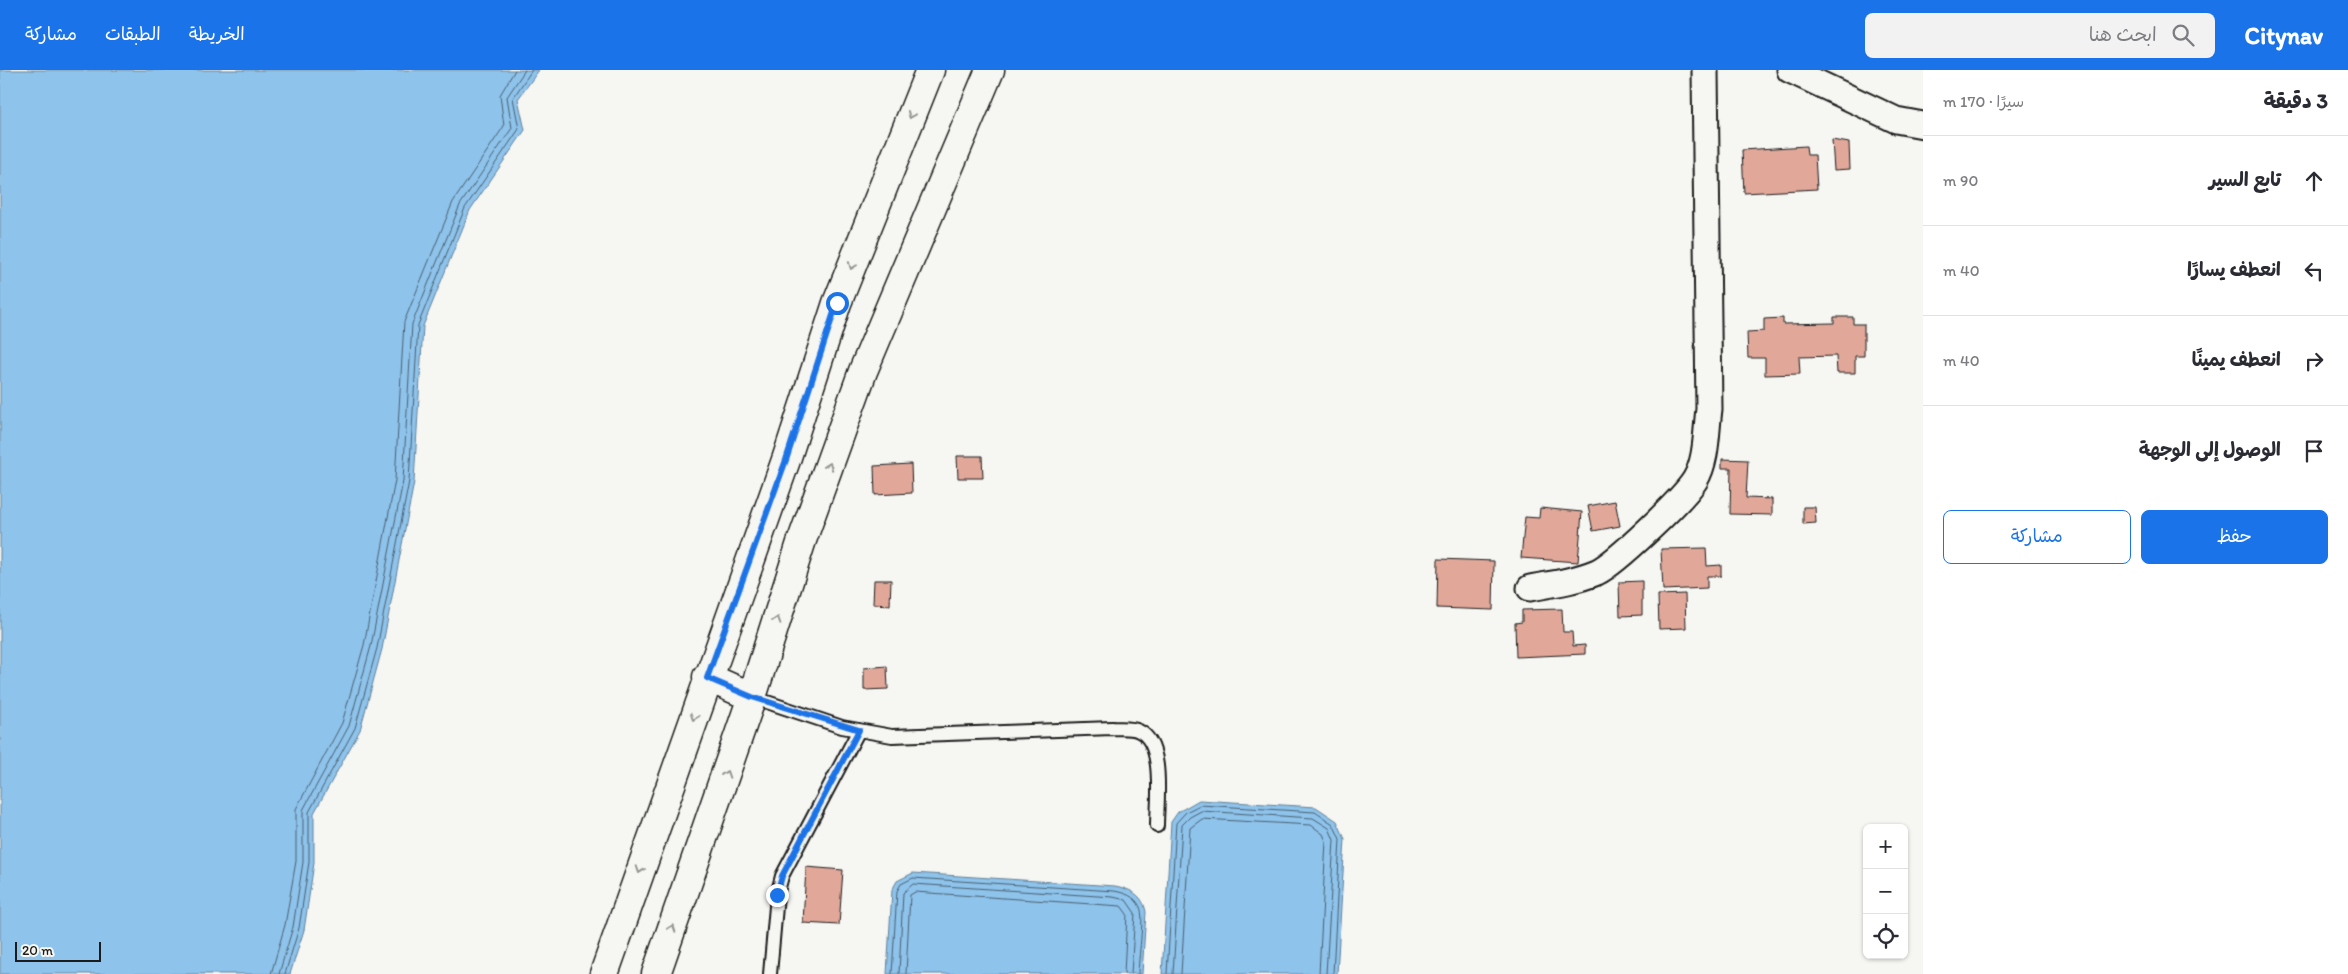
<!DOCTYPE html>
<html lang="ar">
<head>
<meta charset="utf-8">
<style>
  :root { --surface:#fff; --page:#f2f2f3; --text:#2b2b33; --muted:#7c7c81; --line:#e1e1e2; --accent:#1a73e8 }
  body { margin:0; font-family:Itim,"Playpen Sans Arabic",sans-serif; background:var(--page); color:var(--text); direction:rtl }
  .controls { position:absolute; right:15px; bottom:15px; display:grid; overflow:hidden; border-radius:8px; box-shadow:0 1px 4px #0004 }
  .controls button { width:45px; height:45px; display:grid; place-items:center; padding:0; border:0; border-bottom:1px solid var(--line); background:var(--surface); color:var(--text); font:25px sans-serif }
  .scale { position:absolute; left:15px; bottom:12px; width:86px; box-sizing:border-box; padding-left:5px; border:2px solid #1c1c1c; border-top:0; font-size:14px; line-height:18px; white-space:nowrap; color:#1c1c1c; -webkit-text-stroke:4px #f6f6f2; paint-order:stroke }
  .stop { position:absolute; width:15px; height:15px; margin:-11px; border:4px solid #1a73e8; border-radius:50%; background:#fff }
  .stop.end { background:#1a73e8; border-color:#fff; box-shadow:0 1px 5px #0008 }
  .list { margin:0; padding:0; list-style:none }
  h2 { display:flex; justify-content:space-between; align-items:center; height:65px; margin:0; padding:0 20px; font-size:21px }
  h2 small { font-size:16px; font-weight:400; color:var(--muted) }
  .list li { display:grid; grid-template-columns:32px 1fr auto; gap:15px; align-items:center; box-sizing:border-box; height:90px; padding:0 20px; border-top:1px solid var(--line) }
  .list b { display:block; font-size:19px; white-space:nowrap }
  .list em { font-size:16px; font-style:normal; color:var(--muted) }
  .actions { display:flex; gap:10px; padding:15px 20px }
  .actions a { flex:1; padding:11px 0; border:1px solid var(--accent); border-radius:8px; text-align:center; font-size:18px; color:var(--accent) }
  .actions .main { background:var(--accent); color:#fff }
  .icon { flex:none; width:28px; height:28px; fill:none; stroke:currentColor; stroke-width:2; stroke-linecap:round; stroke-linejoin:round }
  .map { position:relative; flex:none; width:1923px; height:904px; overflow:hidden; direction:ltr }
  header { display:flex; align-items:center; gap:30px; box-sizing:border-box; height:70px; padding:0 25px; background:var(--accent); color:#fff }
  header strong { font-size:24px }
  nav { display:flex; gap:28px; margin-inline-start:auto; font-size:18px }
  .search { width:350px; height:45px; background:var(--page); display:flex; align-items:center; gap:12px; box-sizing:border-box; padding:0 18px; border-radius:8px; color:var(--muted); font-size:19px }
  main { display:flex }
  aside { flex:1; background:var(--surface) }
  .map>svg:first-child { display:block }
</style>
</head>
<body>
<header>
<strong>Citynav</strong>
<div class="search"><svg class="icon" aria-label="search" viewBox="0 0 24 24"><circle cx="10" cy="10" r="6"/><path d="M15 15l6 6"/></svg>ابحث هنا</div>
<nav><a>الخريطة</a><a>الطبقات</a><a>مشاركة</a></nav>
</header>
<main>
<aside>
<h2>3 دقيقة<small>سيرًا · 170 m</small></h2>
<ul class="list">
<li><svg class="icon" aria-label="ahead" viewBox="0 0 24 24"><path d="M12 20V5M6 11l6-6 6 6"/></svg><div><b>تابع السير</b></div><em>90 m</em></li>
<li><svg class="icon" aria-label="left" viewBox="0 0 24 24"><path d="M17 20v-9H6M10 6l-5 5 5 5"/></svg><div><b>انعطف يسارًا</b></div><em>40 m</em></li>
<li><svg class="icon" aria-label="right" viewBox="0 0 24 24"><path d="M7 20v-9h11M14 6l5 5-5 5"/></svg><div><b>انعطف يمينًا</b></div><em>40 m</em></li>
<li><svg class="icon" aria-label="arrive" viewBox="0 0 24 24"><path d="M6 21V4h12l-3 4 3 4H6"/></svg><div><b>الوصول إلى الوجهة</b></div></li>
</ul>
<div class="actions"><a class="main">حفظ</a><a>مشاركة</a></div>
</aside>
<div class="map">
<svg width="1923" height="904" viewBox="0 0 1923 904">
  <rect width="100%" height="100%" fill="#f6f6f2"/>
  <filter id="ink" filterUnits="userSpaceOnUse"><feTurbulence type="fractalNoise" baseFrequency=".02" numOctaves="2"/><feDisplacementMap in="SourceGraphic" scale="10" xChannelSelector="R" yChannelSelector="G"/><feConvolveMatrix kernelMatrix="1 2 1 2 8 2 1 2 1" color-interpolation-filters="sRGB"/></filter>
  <g filter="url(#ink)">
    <path fill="#8ec3eb" stroke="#608098" d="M0 0H539L518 29 525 60 470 140 423 256 414 412 382 579 360 660 314 743V793L304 860 290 904H0Z
      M1199 730 1316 737 1337 751 1345 769 1337 904H1162L1171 752 1178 742Z
      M913 803 1115 816C1131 819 1143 825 1146 842L1142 904H887L892 820 897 811Z"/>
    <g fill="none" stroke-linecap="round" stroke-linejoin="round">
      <path stroke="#4a5f6f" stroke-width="1" d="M271 904 285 855 296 791V739L342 653 364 575 395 410 404 252 453 132 504 56 500 25 515 0
        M279 904 293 857 303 792V740L349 656 371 576 403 411 412 254 460 135 512 58 507 27 525 0
        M285 904 299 858 309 792V742L355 658 377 578 409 411 418 255 465 138 519 59 513 28 532 0
        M892 904 897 821 901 814 913 808 1114 821C1125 823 1135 826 1140 837 1145 848 1138 890 1138 904
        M899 904 903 823 913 814 1113 827 1126 830 1135 843 1131 904
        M906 904 910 825 915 822 1121 836 1127 844 1124 904
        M1167 904 1176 753 1186 742 1200 735 1315 742 1333 754 1340 769 1333 904
        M1173 904 1182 755 1190 747 1201 741 1313 748 1329 758 1334 770 1326 904
        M1181 904 1190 758 1202 749 1311 755 1323 764 1326 771 1319 904"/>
    </g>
    <path fill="#e1a89a" stroke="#1c1c1c" d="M1832 70 1849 73 1850 99 1834 100Z
      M1806 76 1807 85H1815L1817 119 1744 123 1742 80Z
      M1834 247H1853V254H1864V286H1855V303H1837L1836 286 1799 287 1800 304 1765 305V288H1748L1747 262 1764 261V249L1783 248V254L1834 253Z
      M957 386H982L983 408H958Z
      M1722 389 1748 390 1746 428 1772 429V445L1730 444 1731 398H1722Z
      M911 394 912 423 875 425 874 396Z
      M1615 431 1620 456 1593 461 1588 436Z
      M1803 437H1815L1816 453 1803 454Z
      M1540 438 1582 442 1578 492 1521 488 1525 447 1539 448Z
      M1706 478 1707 496 1721 495V506H1707V518L1663 520 1661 479Z
      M1438 489 1494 491 1493 540 1437 538Z
      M874 510H891L890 535 873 534Z
      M1642 511V545L1620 546 1619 512Z
      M1685 524 1686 558 1659 559 1658 525Z
      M1562 539 1563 562H1572L1573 576 1585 575V584L1516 587 1515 553 1522 552V540Z
      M887 596 888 619 864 620V598Z
      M806 797 843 800 839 855 803 853Z"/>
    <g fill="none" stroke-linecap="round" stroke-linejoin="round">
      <defs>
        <path id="service" d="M752 627 842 657 892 666 1112 658C1120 659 1132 657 1139 661 1165 673 1157 731 1157 756
          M770 904 777 825 782 806 859 660"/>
        <path id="minor" d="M1790 0 1896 50 1923 55
          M1530 518C1553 514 1575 511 1597 502 1616 493 1683 429 1695 410 1707 390 1706 362 1709 339L1705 0"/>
        <path id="secondary" d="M707 607 752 627
          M604 904 786 390 837 233 930 0
          M656 904 752 627 801 473 863 301 990 0"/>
      </defs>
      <use href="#service" stroke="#1c1c1c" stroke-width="16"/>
      <use href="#minor" stroke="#1c1c1c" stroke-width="29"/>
      <use href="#secondary" stroke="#1c1c1c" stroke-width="31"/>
      <use href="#service" stroke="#f6f6f2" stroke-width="12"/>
      <use href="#minor" stroke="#f6f6f2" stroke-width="25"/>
      <use href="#secondary" stroke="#f6f6f2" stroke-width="28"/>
    </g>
    <defs><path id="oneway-chevron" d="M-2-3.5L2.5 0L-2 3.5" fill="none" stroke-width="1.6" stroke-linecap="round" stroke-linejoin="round" transform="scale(1.25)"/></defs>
    <g stroke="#949492">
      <use href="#oneway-chevron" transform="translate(911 45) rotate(112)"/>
      <use href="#oneway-chevron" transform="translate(852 196) rotate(111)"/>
      <use href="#oneway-chevron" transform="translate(829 396) rotate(-70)"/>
      <use href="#oneway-chevron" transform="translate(777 550) rotate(-72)"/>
      <use href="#oneway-chevron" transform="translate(694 647) rotate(109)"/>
      <use href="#oneway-chevron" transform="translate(726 704) rotate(-71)"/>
      <use href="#oneway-chevron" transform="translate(640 800) rotate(109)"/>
      <use href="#oneway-chevron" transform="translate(672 858) rotate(-71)"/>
    </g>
  </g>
  <g fill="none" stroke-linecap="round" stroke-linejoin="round" filter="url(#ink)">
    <path stroke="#1a73e8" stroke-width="6" d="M777 825 782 806 859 660 752 627 707 608 786 390 837 233"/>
  </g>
</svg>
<div class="controls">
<button>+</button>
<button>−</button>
<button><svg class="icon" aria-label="locate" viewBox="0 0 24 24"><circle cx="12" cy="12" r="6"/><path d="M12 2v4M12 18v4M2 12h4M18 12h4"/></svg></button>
</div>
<div class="scale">20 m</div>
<div class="stop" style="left:837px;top:233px"></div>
<div class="stop end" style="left:777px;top:825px"></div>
</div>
</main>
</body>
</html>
